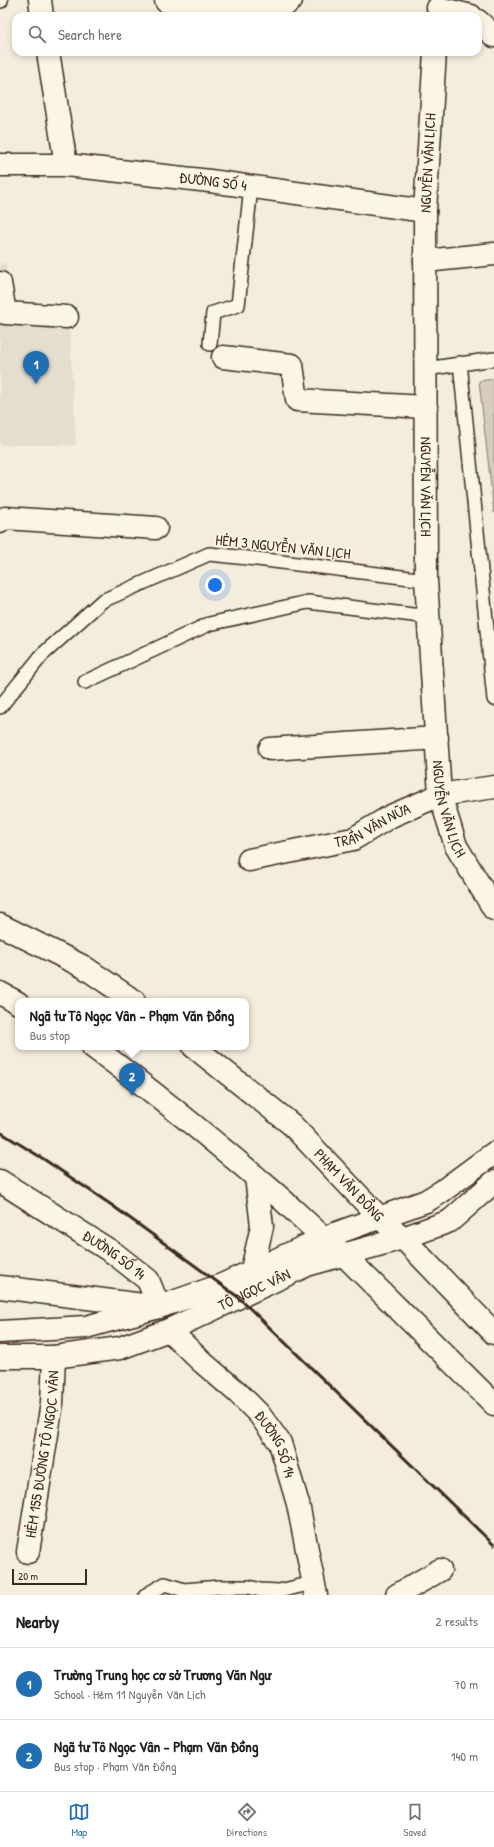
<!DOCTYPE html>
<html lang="en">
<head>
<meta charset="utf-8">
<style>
  :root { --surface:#fff; --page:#f6f6f6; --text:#202124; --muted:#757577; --line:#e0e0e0; --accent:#1f6fb2 }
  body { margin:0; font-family:"Patrick Hand",sans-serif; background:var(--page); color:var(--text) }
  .scale { position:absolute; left:12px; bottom:10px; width:75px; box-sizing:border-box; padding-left:4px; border:2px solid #3b2a1e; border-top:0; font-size:11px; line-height:14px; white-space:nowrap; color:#3b2a1e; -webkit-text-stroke:3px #fcf5e5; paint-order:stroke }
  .you { position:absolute; left:215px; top:585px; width:14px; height:14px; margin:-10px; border:3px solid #fff; border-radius:50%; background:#1a73e8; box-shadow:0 0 0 6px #1a73e833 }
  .badge { display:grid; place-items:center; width:26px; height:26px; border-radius:50%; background:var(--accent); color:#fff; font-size:13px; font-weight:700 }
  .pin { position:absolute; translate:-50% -33px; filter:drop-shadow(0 1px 2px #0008) }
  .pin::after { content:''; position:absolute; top:21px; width:14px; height:12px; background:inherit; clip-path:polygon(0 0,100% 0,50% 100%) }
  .popup { position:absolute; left:15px; top:998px; width:234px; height:52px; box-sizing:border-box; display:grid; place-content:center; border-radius:8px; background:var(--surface); filter:drop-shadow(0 1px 3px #0005); font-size:13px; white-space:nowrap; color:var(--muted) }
  .popup b { font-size:15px; color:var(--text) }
  .popup::after { content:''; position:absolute; left:50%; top:100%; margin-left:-8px; border:8px solid transparent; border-top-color:var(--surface) }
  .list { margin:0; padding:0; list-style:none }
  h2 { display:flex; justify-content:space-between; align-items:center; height:52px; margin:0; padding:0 16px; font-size:17px }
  h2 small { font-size:13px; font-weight:400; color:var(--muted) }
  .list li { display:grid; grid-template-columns:26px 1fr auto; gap:12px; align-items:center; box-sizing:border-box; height:72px; padding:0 16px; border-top:1px solid var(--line) }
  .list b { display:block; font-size:15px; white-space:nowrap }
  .list p { margin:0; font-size:13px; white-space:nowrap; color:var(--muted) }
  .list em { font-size:13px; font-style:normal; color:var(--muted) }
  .icon { flex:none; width:22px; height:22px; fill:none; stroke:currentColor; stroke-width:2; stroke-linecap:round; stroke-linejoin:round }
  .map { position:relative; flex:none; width:494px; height:1595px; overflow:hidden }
  .search { position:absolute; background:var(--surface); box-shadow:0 2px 6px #0003; left:12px; right:12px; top:12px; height:44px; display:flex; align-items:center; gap:10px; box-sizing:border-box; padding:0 14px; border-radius:12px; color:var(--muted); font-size:15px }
  .sheet { height:196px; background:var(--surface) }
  nav { display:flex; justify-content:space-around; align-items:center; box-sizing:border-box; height:56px; border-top:1px solid var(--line); background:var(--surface); font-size:11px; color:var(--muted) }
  nav a { display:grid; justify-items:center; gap:2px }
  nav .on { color:var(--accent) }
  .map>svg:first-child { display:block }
</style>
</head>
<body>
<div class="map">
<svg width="494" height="1595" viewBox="0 0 494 1595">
  <rect width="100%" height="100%" fill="#f4eddd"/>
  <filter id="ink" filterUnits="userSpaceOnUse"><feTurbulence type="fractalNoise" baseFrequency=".025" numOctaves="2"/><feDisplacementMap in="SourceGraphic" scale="8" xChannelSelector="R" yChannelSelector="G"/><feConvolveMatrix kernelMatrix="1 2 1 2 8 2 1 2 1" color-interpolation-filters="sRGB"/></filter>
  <g filter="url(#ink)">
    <path fill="#e5ddce" d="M6 263 12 323 69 320 76 445H0V264Z"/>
    <path fill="#d6cdbd" stroke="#887c6e" d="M494 379V513L479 381Z"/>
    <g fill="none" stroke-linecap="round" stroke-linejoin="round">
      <defs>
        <path id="service" d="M0 1H1
          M210 344 213 313 238 305 251 187
          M460 363 494 699
          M426 369 494 359
          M85 682 209 624 308 602 429 617
          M0 707 42 655 102 601 209 554 257 559 426 580
          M146 1595 165 1584 184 1590 220 1587H249L260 1590 279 1591 313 1583"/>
        <g id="minor">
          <path d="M40 0 42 16"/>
          <path d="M166 1 231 6 246 2 285 5 291 0"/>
          <path d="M438 8 471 16"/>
          <path d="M478 21 494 36"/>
          <path d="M48 52 66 165"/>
          <path id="s1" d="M435 52 425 211 426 580 440 795 456 846 494 909"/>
          <path id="s2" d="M0 165H66L210 181 425 211"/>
          <path d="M425 261 494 254"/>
          <path d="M0 283 5 313 67 317"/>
          <path d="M223 357 292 365 297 400 426 407"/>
          <path d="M0 522 5 518 156 528"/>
          <path d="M270 749 437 738"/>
          <path id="s3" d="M249 860 353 839 391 816 440 795 494 787"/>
          <path id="s4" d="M0 1181 115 1254 148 1280 159 1307 0 1287"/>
          <path id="s5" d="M169 1330 202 1362 237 1392 259 1414 280 1443 298 1504 316 1595"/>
          <path id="s6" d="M28 1552 52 1403 54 1357"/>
          <path d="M397 1595 440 1570"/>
        </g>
        <g id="secondary">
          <path d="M0 1332 86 1327 159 1307 222 1285 323 1238 426 1201 441 1192 494 1153"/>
          <path id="s7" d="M0 1357H54L120 1348 169 1330 307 1265 403 1238 450 1221 494 1182"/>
        </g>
        <g id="trunk">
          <path d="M0 925 84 967 134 1001"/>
          <path d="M0 993 18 1003"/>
          <path d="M93 1047C154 1092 213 1140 270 1189 295 1210 317 1234 343 1254L494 1404"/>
          <path id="s8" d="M194 1047 291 1124 379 1217 403 1238 494 1333"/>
          <path d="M252 1270 262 1226 256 1177"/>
        </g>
      </defs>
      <use href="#service" stroke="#3b2a1e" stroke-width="16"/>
      <use href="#minor" stroke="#3b2a1e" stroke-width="25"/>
      <use href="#secondary" stroke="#3b2a1e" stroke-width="25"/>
      <use href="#trunk" stroke="#3b2a1e" stroke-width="25"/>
      <use href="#service" stroke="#fcf5e5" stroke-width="13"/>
      <use href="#minor" stroke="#fcf5e5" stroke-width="22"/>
      <use href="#secondary" stroke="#fcf5e5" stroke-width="22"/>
      <use href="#trunk" stroke="#fcf5e5" stroke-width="22"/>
      <path stroke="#3b2a1e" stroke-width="3" d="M0 1132 42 1158 113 1206 238 1297 494 1545"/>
    </g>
  </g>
  <g text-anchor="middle" stroke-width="3.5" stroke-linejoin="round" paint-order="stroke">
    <g font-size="15" fill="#3b2a1e" stroke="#fcf5e5">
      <text transform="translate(428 163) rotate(-87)" y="5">NGUYỄN VĂN LỊCH</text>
      <text dy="5" stroke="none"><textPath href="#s2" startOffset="214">ĐƯỜNG SỐ 4</textPath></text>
      <text dy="5" stroke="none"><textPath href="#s1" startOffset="435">NGUYỄN VĂN LỊCH</textPath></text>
      <text transform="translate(283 547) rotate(6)" y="5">HẺM 3 NGUYỄN VĂN LỊCH</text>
      <text dy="5" stroke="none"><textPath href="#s1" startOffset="759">NGUYỄN VĂN LỊCH</textPath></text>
      <text dy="5" stroke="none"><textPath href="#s3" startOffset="129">TRẦN VĂN NỮA</textPath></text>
      <text dy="5" stroke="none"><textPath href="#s8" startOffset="208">PHẠM VĂN ĐỒNG</textPath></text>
      <text dy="5" stroke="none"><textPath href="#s4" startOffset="136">ĐƯỜNG SỐ 14</textPath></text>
      <text dy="5" stroke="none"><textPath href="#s7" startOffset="267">TÔ NGỌC VÂN</textPath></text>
      <text dy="5" stroke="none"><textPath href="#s5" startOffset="158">ĐƯỜNG SỐ 14</textPath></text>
      <text dy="5" stroke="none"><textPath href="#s6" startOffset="99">HẺM 155 ĐƯỜNG TÔ NGỌC VÂN</textPath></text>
    </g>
  </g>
</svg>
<div class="scale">20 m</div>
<div class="you"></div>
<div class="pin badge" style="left:36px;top:384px">1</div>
<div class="pin badge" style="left:132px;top:1096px">2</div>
<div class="popup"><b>Ngã tư Tô Ngọc Vân - Phạm Văn Đồng</b>Bus stop</div>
<div class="search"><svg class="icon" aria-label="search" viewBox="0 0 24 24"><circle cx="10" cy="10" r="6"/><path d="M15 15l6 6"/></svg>Search here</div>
</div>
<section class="sheet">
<h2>Nearby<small>2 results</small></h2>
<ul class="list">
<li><span class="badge">1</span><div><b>Trường Trung học cơ sở Trương Văn Ngư</b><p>School · Hẻm 11 Nguyễn Văn Lịch</p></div><em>70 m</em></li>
<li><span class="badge">2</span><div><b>Ngã tư Tô Ngọc Vân - Phạm Văn Đồng</b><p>Bus stop · Phạm Văn Đồng</p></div><em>140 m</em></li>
</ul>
</section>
<nav>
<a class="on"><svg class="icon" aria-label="map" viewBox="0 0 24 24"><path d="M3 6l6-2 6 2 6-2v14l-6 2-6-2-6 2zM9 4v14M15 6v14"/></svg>Map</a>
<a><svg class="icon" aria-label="directions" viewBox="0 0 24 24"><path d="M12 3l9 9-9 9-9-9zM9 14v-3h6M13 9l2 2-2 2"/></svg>Directions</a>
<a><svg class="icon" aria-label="saved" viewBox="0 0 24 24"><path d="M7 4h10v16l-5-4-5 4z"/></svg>Saved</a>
</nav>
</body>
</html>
